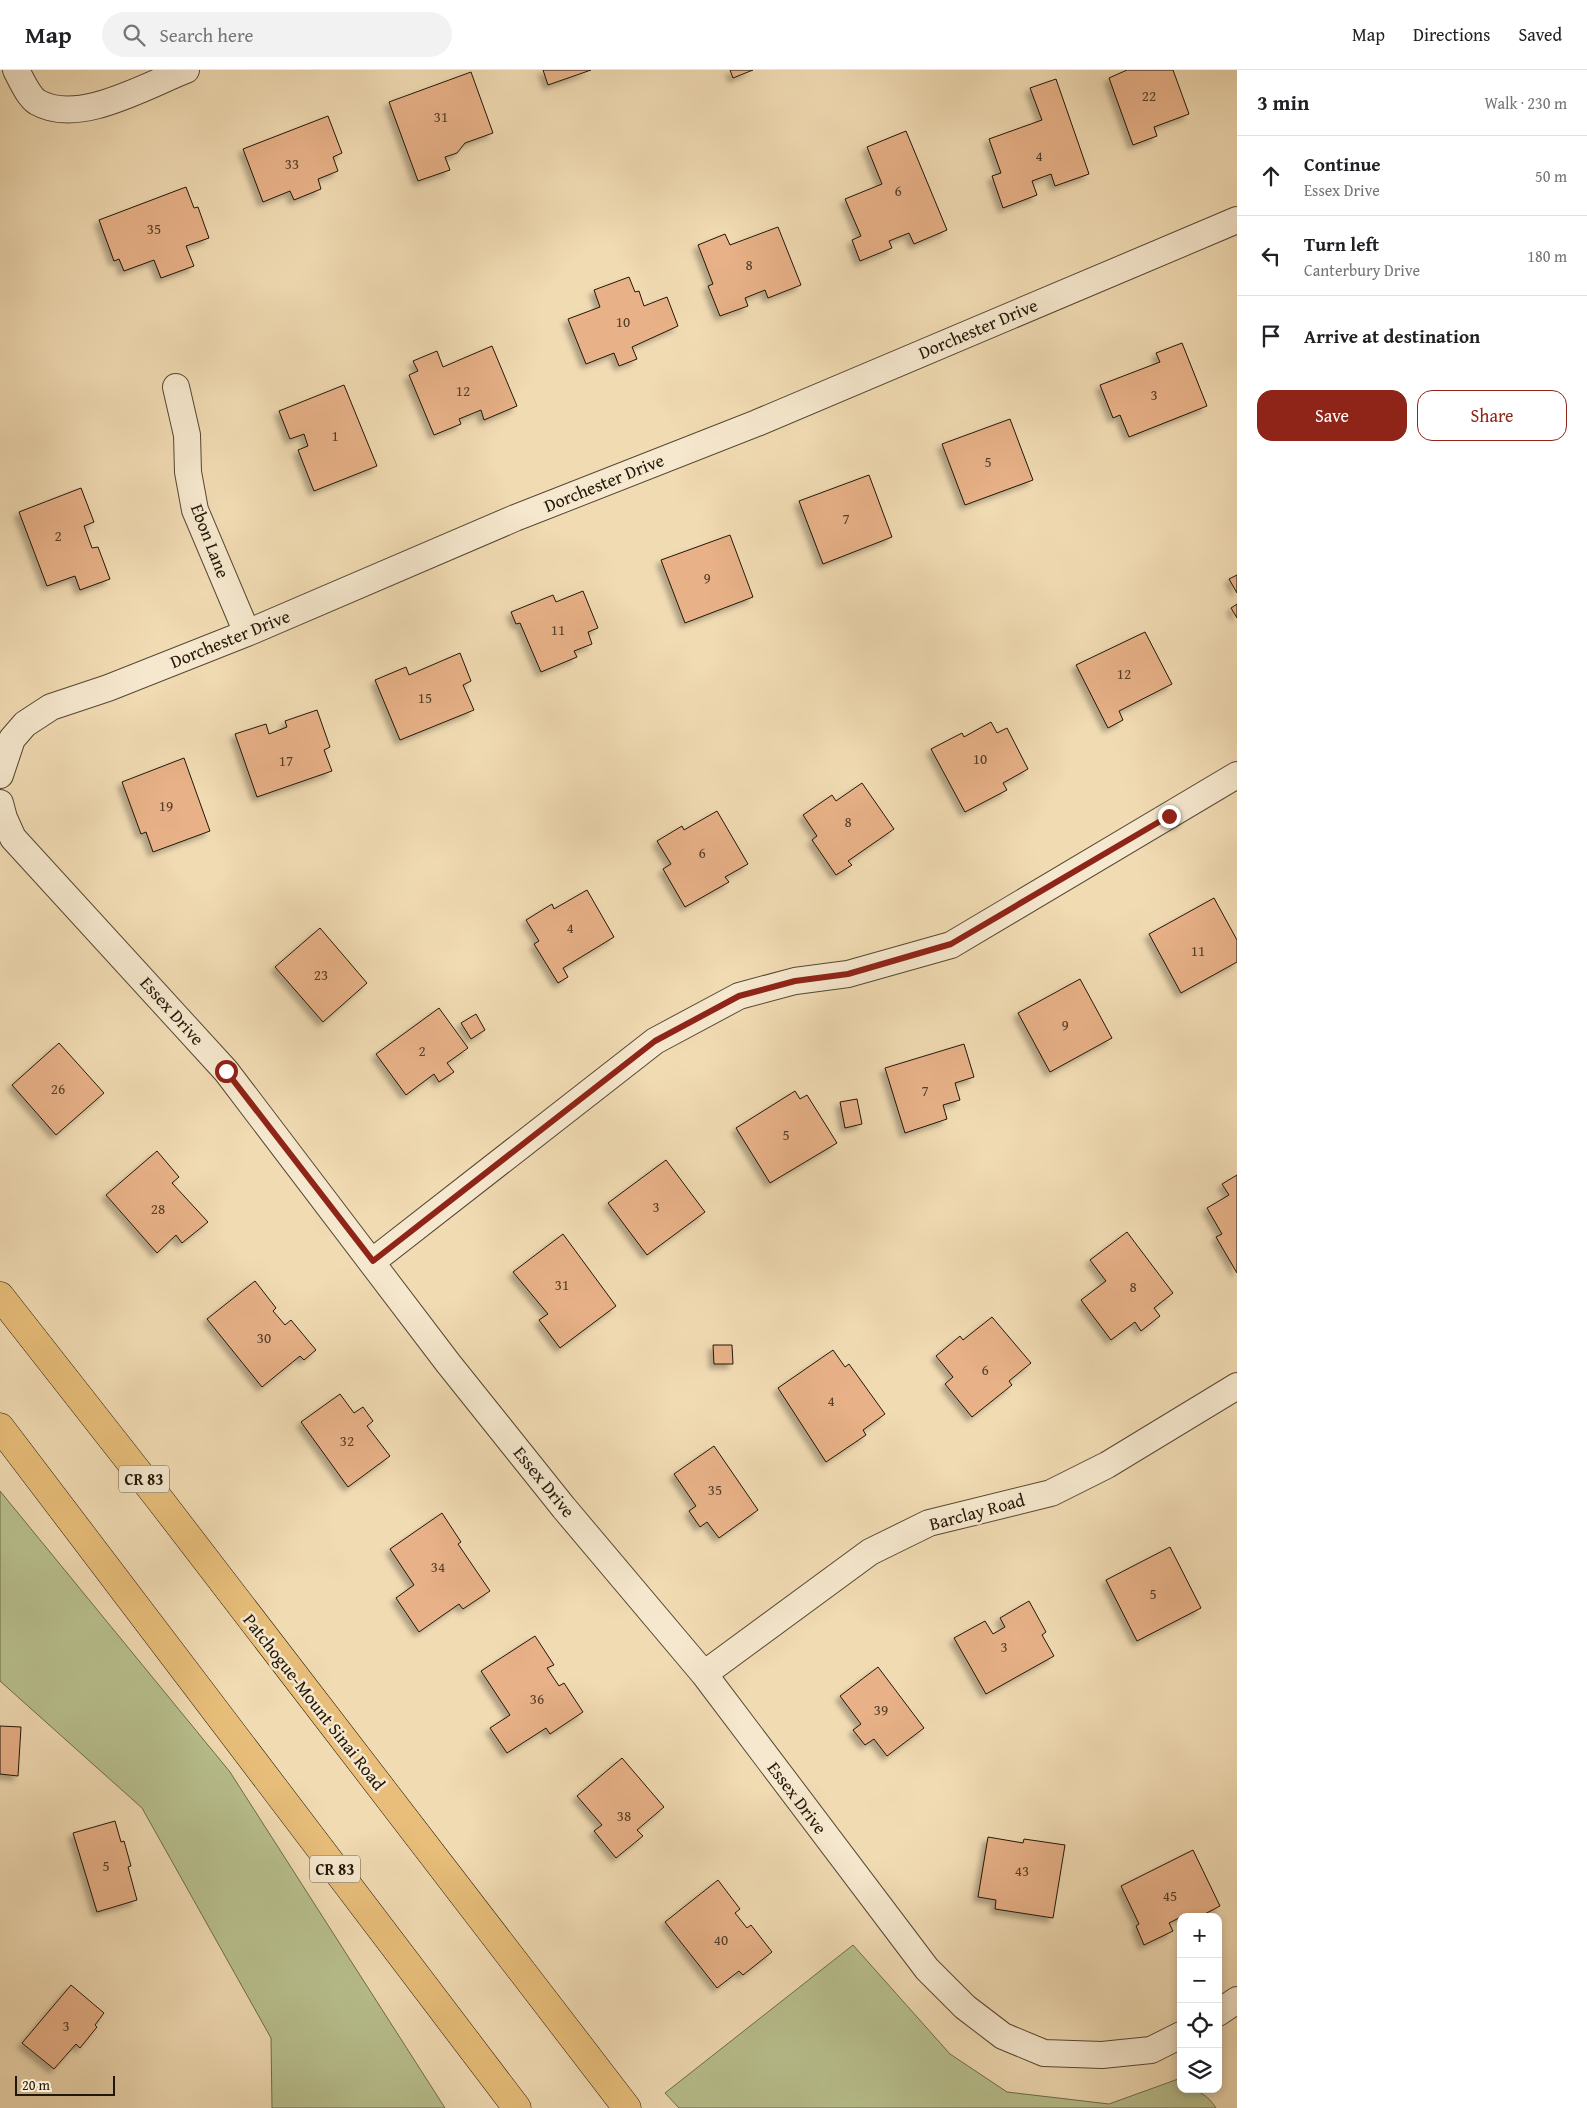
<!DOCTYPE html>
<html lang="en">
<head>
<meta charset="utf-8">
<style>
  :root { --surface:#fff; --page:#f2f2f2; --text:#202124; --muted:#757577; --line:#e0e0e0; --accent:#8f2418 }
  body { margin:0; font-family:"Gentium Book Plus",serif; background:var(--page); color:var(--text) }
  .controls { position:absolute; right:15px; bottom:15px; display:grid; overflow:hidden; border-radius:10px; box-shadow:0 2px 8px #0003 }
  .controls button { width:45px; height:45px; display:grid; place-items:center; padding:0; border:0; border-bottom:1px solid var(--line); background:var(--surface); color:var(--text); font:25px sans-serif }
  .scale { position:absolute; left:15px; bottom:12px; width:100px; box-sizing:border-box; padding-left:5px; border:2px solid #211708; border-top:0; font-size:14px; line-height:18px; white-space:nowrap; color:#211708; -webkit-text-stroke:4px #f6e8ce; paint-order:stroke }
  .stop { position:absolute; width:15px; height:15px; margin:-11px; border:4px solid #8f2418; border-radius:50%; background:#fff }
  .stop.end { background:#8f2418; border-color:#fff; box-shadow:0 1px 5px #0008 }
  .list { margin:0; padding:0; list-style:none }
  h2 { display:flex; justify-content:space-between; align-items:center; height:65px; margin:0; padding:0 20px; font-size:21px }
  h2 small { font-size:16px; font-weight:400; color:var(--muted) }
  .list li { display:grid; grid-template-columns:32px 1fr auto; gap:15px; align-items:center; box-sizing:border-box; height:80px; padding:0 20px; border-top:1px solid var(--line) }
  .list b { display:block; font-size:19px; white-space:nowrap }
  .list p { margin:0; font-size:16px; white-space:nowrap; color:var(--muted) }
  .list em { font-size:16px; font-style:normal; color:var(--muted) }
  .actions { display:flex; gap:10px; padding:15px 20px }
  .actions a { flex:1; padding:11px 0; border:1px solid var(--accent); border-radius:15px; text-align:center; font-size:18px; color:var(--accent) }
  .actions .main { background:var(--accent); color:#fff }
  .icon { flex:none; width:28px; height:28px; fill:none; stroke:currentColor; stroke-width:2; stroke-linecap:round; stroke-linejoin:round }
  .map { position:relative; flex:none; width:1237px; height:2038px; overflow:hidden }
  header { display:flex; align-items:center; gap:30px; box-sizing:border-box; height:70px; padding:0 25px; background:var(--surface); border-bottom:1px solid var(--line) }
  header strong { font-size:24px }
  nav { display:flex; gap:28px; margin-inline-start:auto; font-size:18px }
  .search { width:350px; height:45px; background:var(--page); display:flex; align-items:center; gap:12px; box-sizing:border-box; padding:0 18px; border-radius:28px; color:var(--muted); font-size:19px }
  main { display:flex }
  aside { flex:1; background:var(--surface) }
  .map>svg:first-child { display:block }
</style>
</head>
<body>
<header>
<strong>Map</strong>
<div class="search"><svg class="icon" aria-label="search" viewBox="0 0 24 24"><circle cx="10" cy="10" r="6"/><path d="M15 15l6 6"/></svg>Search here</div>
<nav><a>Map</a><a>Directions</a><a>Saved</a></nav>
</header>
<main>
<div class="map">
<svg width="1237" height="2038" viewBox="0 0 1237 2038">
  <defs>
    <filter id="shadow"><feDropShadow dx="-4.5" dy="4.5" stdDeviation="2.5" flood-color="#0004"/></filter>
  </defs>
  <rect width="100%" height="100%" fill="#f1dbb3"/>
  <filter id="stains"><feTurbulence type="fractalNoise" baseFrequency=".004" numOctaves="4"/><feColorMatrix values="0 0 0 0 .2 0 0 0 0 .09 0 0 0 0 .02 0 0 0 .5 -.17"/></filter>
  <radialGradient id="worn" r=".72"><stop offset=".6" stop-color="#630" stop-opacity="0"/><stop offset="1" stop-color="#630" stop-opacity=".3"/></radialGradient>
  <path fill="#b8c08e" stroke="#6c6c4b" d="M0 1421 230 1702 445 2038H272L271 1968 142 1738 0 1611Z
    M853 1875 950 1984 1007 2022 1109 2034 1181 2008V2019C1197 2019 1207 2024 1216 2038H679L665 2023Z"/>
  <path fill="#e8b188" stroke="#211708" filter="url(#shadow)" d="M543 0H591L548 15Z
    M730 0H753L733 8Z
    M1127 0H1173L1189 44 1154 57 1157 66 1133 75 1109 8Z
    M471 2 493 63 465 73 457 83 445 87 450 100 418 111 389 32Z
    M1056 9 1089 104 1055 116 1051 104 1032 111 1037 125 1003 138 992 106 1001 103 989 69 1042 50 1030 18Z
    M328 46 342 83 333 87 338 101 318 109 321 119 294 130 290 121 263 132 243 79Z
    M906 61 947 160 914 174 909 163 889 171 892 178 860 191 852 170 861 166 845 129 882 114 867 77Z
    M186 117 194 138 198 137 209 168 186 176 194 196 161 208 154 190 124 201 119 189 114 191 99 150Z
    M778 157 801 215 768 228 765 220 745 228 748 236 720 246 708 216 713 214 698 175 725 164 730 175Z
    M629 207 635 222 639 221 644 236 667 227 678 256 632 277 637 289 619 296 614 283 586 294 568 249 600 237 594 220Z
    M1182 273 1207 336 1129 367 1120 345 1113 348 1100 315 1160 292 1156 283Z
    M492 276 517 336 484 350 481 340 459 349 461 354 434 365 409 305 418 301 413 291 437 281 443 297Z
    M344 315 377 396 314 421 298 380 308 376 304 364 290 369 279 341Z
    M1010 349 1033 410 965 435 942 374Z
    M869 405 892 467 823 494 799 431Z
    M81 418 94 452 84 456 92 478 98 477 110 509 80 520 75 506 47 516 19 442Z
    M730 465 753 527 685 553 661 490Z
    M1237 505V523L1229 509Z
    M583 521 598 558 588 562 592 574 574 581 577 587 541 602 520 553 516 554 511 542 553 525 556 532Z
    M1237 534V548L1231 538Z
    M1145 562 1172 614 1119 641 1123 650 1108 658 1076 595Z
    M460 583 471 611 463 615 474 640 400 670 375 610 406 597 409 605Z
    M317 640 330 677 324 680 332 701 257 727 235 664 266 654 269 664 287 657 285 651Z
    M991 652 997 663 1007 658 1028 699 1003 713 1007 720 965 742 931 679 962 663 964 667Z
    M184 688 210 761 153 782 146 762 141 764 122 712Z
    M862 713 894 759 848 791 852 795 836 805 812 770 817 766 803 745 832 725 836 731Z
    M717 741 748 794 725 807 729 812 685 837 663 799 671 794 657 771 682 756 684 760Z
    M587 820 614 867 563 898 568 907 558 913 534 874 539 871 526 850 552 834 554 839Z
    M1214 828 1237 870V892L1181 923 1149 864Z
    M320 858 367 913 323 952 275 897Z
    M1080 909 1112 968 1050 1002 1018 943Z
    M439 938 468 978 447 993 454 1002 439 1012 434 1004 406 1025 376 984Z
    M476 944 485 960 471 969 461 953Z
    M59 973 104 1023 56 1065 12 1015Z
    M964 974 974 1007 955 1013 960 1030 943 1035 947 1049 905 1063 885 998Z
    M795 1021 800 1029 807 1025 837 1073 770 1113 736 1058Z
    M857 1029 862 1054 845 1058 840 1032Z
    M157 1081 179 1107 172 1113 208 1152 182 1173 176 1165 157 1183 106 1125Z
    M666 1090 705 1142 647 1185 608 1133Z
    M1237 1105V1203L1216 1167 1222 1164 1207 1138 1229 1125 1222 1114Z
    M1127 1162 1173 1223 1154 1238 1160 1246 1141 1261 1135 1252 1111 1270 1081 1230 1106 1211 1090 1190Z
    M563 1164 616 1236 560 1278 539 1250 548 1244 513 1202Z
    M255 1211 276 1238 273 1241 285 1255 291 1250 316 1280 304 1290 300 1286 262 1317 207 1249Z
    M992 1247 1031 1293 1009 1311 1012 1315 972 1347 945 1314 953 1307 936 1286 960 1266 963 1270Z
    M713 1275H732L733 1294H714Z
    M833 1280 845 1297 849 1294 885 1344 863 1360 866 1365 826 1392 778 1318Z
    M340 1324 354 1343 363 1337 373 1351 367 1356 390 1386 348 1417 301 1352Z
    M714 1376 758 1440 719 1468 707 1452 700 1457 689 1441 696 1436 674 1404Z
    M442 1443 461 1472 458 1474 490 1521 463 1539 459 1534 419 1562 396 1528 414 1515 390 1479Z
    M1170 1477 1201 1538 1137 1571 1106 1510Z
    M1029 1531 1046 1562 1042 1565 1054 1586 986 1624 954 1568 985 1551 993 1564 1005 1557 1000 1548Z
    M535 1566 554 1595 547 1598 559 1616 564 1613 583 1642 550 1664 546 1658 507 1683 490 1658 510 1645 481 1601Z
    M878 1597 924 1658 887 1686 874 1669 865 1675 853 1660 861 1654 840 1626Z
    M0 1656 21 1657 18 1706 0 1704Z
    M622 1688 664 1737 637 1760 643 1766 616 1788 594 1761 602 1755 577 1726Z
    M115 1751 121 1772 124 1771 131 1796 128 1797 137 1830 97 1842 73 1763Z
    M988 1767 1023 1773 1024 1769 1065 1775 1053 1848 995 1839 996 1830 978 1827Z
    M1193 1780 1220 1836 1199 1847H1181L1169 1853 1173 1861 1144 1875 1136 1856 1139 1854 1121 1816Z
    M718 1810 740 1839 735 1843 747 1858 751 1855 772 1882 743 1905 739 1901 717 1918 665 1852Z
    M71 1915 104 1943 95 1955 97 1957 80 1978 76 1974 54 1999 22 1973Z"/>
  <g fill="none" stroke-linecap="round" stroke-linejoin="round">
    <defs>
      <path id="street" d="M16 0C21 9 28 26 37 32 78 56 145 16 186 0
        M176 317 187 365 188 402 195 440 247 563
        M0 705 12 669 25 654 51 637 108 618 247 563 515 448 757 353 1237 150
        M0 733 4 748 13 768 226 1001 448 1293 564 1438 704 1604 927 1899 965 1937 1003 1966 1044 1983 1102 1985 1151 1980 1181 1965
        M373 1191 655 971 739 926 795 911 848 904 951 875 1237 705
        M704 1604 870 1482 929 1453 1051 1423 1107 1395 1237 1316
        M1218 1943 1237 1930"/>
      <path id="highway" d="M0 1226 160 1430 627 2038
        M0 1357 517 2038"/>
    </defs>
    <use href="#street" stroke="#554833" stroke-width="28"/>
    <use href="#highway" stroke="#211708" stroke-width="29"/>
    <use href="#street" stroke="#f6e8ce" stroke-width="26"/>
    <use href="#highway" stroke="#e8be7a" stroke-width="28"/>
  </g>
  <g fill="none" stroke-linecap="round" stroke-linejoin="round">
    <path stroke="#8f2418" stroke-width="6" d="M226 1001 373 1191 655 971 739 926 795 911 848 904 951 874 1169 746"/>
  </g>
  <g text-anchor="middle" stroke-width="5" stroke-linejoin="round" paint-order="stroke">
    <g font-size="15" fill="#533e28">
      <text x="1149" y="31">22</text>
      <text x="441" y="52">31</text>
      <text x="1039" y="91">4</text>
      <text x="292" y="99">33</text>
      <text x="898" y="126">6</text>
      <text x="154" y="164">35</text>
      <text x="749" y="200">8</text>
      <text x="623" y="257">10</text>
      <text x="463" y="326">12</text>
      <text x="1154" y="330">3</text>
      <text x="335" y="371">1</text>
      <text x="988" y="397">5</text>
      <text x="846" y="454">7</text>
      <text x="58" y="471">2</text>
      <text x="707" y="513">9</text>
      <text x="558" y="565">11</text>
      <text x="1124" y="609">12</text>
      <text x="425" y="633">15</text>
      <text x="980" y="694">10</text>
      <text x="286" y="696">17</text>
      <text x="166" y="741">19</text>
      <text x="848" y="757">8</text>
      <text x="702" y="788">6</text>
      <text x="570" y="863">4</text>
      <text x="1198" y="886">11</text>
      <text x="321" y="910">23</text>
      <text x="1065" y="960">9</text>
      <text x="422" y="986">2</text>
      <text x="58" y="1024">26</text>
      <text x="925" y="1026">7</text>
      <text x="786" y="1070">5</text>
      <text x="656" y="1142">3</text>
      <text x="158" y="1144">28</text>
      <text x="562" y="1220">31</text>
      <text x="1133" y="1222">8</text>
      <text x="264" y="1273">30</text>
      <text x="985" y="1305">6</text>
      <text x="831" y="1336">4</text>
      <text x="347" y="1376">32</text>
      <text x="715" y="1425">35</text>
      <text x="438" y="1502">34</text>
      <text x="1153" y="1529">5</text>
      <text x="1004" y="1582">3</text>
      <text x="537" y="1634">36</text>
      <text x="881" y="1645">39</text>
      <text x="624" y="1751">38</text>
      <text x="106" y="1801">5</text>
      <text x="1022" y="1806">43</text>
      <text x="1170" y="1831">45</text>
      <text x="721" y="1875">40</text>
      <text x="66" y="1961">3</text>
    </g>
    <g fill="#f6e8ce" stroke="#615643" stroke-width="1">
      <rect x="119" y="1395.5" width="50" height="27" rx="4"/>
      <rect x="310" y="1785.5" width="50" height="27" rx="4"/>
    </g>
    <g font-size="16" font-weight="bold" fill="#211708">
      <text x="144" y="1415">CR 83</text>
      <text x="335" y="1805">CR 83</text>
    </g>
    <g font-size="18" fill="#211708" stroke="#f6e8ce">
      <text transform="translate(978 259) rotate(-23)" y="6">Dorchester Drive</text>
      <text transform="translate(604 413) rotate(-22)" y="6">Dorchester Drive</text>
      <text transform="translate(210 471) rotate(69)" y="6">Ebon Lane</text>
      <text transform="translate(230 569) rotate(-22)" y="6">Dorchester Drive</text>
      <text transform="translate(172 941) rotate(48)" y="6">Essex Drive</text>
      <text transform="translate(544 1412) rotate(51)" y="6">Essex Drive</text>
      <text transform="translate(977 1442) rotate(-15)" y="6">Barclay Road</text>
      <text transform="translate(314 1632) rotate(52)" y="6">Patchogue-Mount Sinai Road</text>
      <text transform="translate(797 1728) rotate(53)" y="6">Essex Drive</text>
    </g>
  </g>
  <rect width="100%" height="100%" filter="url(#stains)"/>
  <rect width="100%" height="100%" fill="url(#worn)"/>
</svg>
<div class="controls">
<button>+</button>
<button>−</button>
<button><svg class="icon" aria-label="locate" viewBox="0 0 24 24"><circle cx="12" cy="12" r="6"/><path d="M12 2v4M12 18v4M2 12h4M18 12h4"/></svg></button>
<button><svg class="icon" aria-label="layers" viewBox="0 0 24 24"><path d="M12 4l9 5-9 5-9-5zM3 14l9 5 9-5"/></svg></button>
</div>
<div class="scale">20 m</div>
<div class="stop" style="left:226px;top:1001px"></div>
<div class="stop end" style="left:1169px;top:746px"></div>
</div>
<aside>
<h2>3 min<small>Walk · 230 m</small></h2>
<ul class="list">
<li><svg class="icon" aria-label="ahead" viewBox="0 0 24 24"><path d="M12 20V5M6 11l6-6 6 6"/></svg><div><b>Continue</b><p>Essex Drive</p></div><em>50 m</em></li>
<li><svg class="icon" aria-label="left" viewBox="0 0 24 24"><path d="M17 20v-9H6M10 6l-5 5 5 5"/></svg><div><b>Turn left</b><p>Canterbury Drive</p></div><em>180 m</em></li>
<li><svg class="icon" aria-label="arrive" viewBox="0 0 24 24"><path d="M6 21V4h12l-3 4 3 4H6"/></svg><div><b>Arrive at destination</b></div></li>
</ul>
<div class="actions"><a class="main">Save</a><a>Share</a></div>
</aside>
</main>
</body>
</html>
